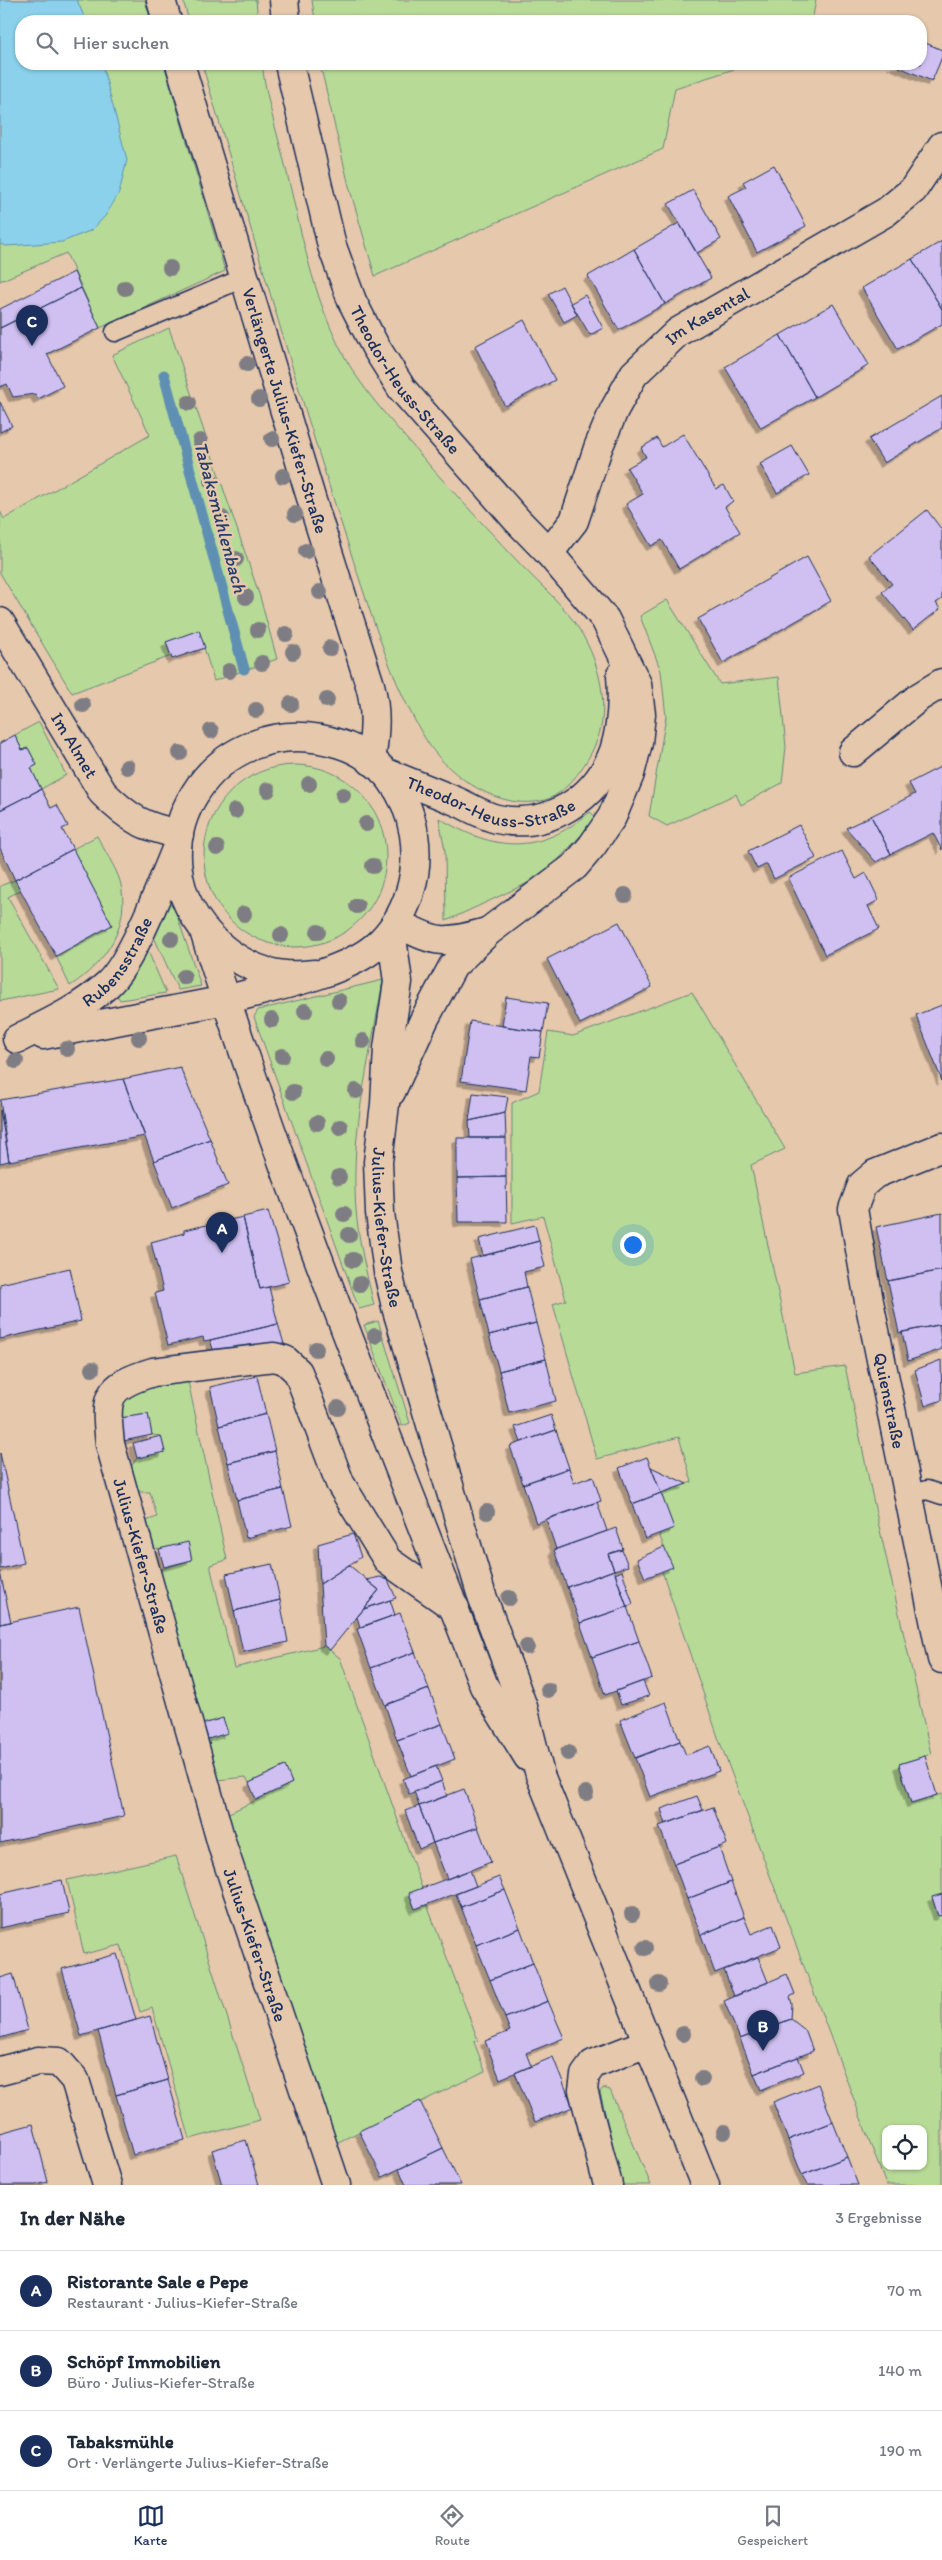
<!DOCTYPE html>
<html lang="de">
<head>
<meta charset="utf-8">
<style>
  :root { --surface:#fff; --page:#f6f6f7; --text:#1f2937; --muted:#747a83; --line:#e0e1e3; --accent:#1b2f5e }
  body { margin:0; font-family:Itim,sans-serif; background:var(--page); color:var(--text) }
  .controls { position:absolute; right:15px; bottom:15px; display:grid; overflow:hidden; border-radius:10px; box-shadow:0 1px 4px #0004 }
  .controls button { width:45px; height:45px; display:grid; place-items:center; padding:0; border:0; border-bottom:1px solid var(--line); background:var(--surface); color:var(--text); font:25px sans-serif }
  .you { position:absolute; left:632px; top:1244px; width:18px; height:18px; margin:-12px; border:4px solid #fff; border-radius:50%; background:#1a73e8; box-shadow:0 0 0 8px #1a73e833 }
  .badge { display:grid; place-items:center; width:32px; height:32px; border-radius:50%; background:var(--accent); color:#fff; font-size:16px; font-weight:700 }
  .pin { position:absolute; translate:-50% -41px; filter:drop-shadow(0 1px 2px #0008) }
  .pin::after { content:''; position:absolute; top:26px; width:18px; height:15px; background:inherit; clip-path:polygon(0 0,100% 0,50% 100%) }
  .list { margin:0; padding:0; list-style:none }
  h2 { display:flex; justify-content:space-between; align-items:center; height:65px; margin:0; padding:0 20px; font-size:21px }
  h2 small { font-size:16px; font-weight:400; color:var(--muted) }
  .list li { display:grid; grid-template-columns:32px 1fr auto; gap:15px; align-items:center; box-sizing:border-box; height:80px; padding:0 20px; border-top:1px solid var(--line) }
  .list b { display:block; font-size:19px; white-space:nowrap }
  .list p { margin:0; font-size:16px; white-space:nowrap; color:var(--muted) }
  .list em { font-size:16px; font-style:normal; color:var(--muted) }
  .icon { flex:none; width:28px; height:28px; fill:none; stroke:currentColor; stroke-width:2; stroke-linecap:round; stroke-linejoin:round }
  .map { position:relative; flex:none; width:942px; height:2185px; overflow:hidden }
  .search { position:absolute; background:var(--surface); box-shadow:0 1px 4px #0004; left:15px; right:15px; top:15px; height:55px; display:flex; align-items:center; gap:12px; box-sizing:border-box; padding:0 18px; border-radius:20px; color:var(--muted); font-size:19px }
  .sheet { height:305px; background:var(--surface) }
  nav { display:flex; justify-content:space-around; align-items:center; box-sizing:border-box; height:70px; border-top:1px solid var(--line); background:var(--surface); font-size:14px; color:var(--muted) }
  nav a { display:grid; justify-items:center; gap:2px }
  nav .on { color:var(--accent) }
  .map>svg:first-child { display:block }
</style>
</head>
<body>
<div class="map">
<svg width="942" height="2185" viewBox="0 0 942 2185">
  <defs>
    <filter id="shadow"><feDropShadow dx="-4.5" dy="4.5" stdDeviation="0" flood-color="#0004"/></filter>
  </defs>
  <rect width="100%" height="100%" fill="#e6c8ac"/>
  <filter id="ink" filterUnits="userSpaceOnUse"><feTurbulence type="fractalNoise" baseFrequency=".02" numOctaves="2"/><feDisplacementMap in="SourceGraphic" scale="10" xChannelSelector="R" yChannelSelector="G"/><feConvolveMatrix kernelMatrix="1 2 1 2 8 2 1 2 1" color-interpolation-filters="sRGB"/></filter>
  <g filter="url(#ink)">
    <path fill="#b7db96" stroke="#69857a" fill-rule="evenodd" d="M0 0H145L151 21H21V64H164L225 271 100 328 66 253 0 281Z
      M183 0H256L258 21H189Z
      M312 0H816L812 21H315Z
      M202 64H262C266 98 277 132 285 165 301 229 312 296 343 354 359 384 383 412 405 437 442 481 482 523 521 565 541 586 563 604 579 629 597 658 607 693 601 727 596 752 570 793 545 800 502 812 451 778 428 743 391 685 367 601 345 535 294 379 249 221 202 64Z
      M320 64H750L675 88 663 149 375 276 349 186Z
      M169 328 260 597 277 659 214 681 199 631 166 642 171 656 72 693 0 573V511L4 519 150 435 112 355Z
      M667 600 720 684 779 677 786 747 782 783 741 805 736 794 667 826 649 816 666 717 661 671 640 616Z
      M39 722 66 775 41 789 31 768 37 765 28 748 22 750 15 735Z
      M204 856a91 91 0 1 1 182 0a91 91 0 1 1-182 0Z
      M590 812 597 818 557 861 530 882 446 921 445 851 439 818C495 852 539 855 590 812Z
      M97 836C104 850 115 866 120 881 132 926 105 963 70 986L56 956 112 925 73 849Z
      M15 880 21 890 8 897 59 989 0 1001V886Z
      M168 899 172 901 201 986 178 990 153 935Z
      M148 951 166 993 120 1000 117 995C124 980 139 966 148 951Z
      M383 980C372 1047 353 1120 355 1188 355 1228 365 1267 374 1305L359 1309 254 1017 258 1010Z
      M692 992 785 1149 751 1165 795 1373 845 1366 874 1504 931 1754 899 1764 911 1803 942 1794V1894L932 1898 938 1916 942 1915V2185H886L718 1737 662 1571 664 1547 659 1534 673 1528 661 1493 692 1482 679 1437 597 1459 553 1304 566 1300 543 1216 512 1223V1103L539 1091 548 1032 573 1036ZM886 2129H923V2166H886Z
      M378 1321 410 1423 402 1426 364 1325Z
      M187 1377 227 1560 210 1565 234 1668 324 1646 340 1658 422 1888 409 1894 415 1909 427 1905 478 2040 474 2042 485 2071 334 2144 227 1814 292 1783 284 1766 249 1783 246 1777 217 1780 158 1570 192 1560 188 1543 159 1549 153 1548 146 1521 157 1517 150 1492H138L131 1467 137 1458 165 1452 161 1436 152 1435 148 1414 120 1418C123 1378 155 1383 187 1377Z
      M176 1856 260 2120 190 2139 152 2008 140 2012 121 1945 84 1954 67 1880Z
      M603 2088 610 2090 651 2185H622L600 2092Z"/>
    <path fill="#8bd1ec" stroke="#5e90b3" d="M0 0H77L86 21H21V64H102L127 160 119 193 106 215 92 230 62 242 6 246 0 244Z"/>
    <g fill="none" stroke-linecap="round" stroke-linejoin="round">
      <path stroke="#5e90b3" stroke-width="11" d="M164 375 244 669"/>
    </g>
    <path fill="#d0c0f2" stroke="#1b2f5e" filter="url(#shadow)" d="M921 41 942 50V57L932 81 892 64H921Z
      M774 165 806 226 757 252 728 196 746 187 743 182Z
      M693 190 721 239 697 253 668 204Z
      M679 223 711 278 665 304 634 249Z
      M942 241V309L912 259Z
      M634 249 665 304 619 330 588 276Z
      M912 259 942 309V324L898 349 862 288Z
      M74 272 81 288 0 328V309Z
      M562 286 577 315 564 322 548 294Z
      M81 288 100 328 47 354 63 386 38 399 35 394 13 397 7 384 0 387V328Z
      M585 295 603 328 590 335 571 303Z
      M833 304 869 365 815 397 780 335Z
      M524 320 555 380 505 406 475 346Z
      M780 335 815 397 761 428 725 367Z
      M942 396V428L884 463 869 439Z
      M0 402 12 426 0 432Z
      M683 434 716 489 724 485 733 501 725 507 740 532 679 569 662 540 651 546 626 504 643 494 627 468 646 457 641 448 657 438 662 447Z
      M792 446 809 475 777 493 760 464Z
      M927 510 942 530V599L936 603 940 609 913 630 882 592 892 584 869 556Z
      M807 557 831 601 723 663 698 619Z
      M199 630 205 648 172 659 166 642Z
      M15 735 22 750 28 748 37 765 31 768 41 789 0 810V743Z
      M942 766V850L933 833 891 854 871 816 915 794 909 783Z
      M41 789 51 808 57 805 68 826 62 829 73 849 15 880 0 848V810Z
      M871 816 891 854 876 862 846 828Z
      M799 825 816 858 774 879 767 864 757 869 748 851Z
      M73 849 112 925 56 956 15 880Z
      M842 851 856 879 866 873 879 900 868 906 879 929 825 955 788 878Z
      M619 922 652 987 580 1024 547 959Z
      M506 997 548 1003 543 1032 502 1026Z
      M942 1005V1081L916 1015Z
      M470 1021 543 1032 539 1057 531 1056 526 1090 461 1081Z
      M180 1067 210 1139 154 1161 123 1079Z
      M123 1079 145 1136 9 1161 0 1100Z
      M473 1093 508 1097 505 1113 469 1121Z
      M0 1110 9 1161 0 1163Z
      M505 1113 506 1138H470L469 1121Z
      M457 1138H506V1177L457 1178Z
      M210 1139 228 1185 172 1208 154 1161Z
      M506 1177 507 1222H458L457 1178Z
      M268 1211 289 1282 260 1289 243 1217Z
      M942 1213V1270L888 1281 876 1227Z
      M243 1217 260 1289 269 1287 278 1324 210 1340 204 1341 203 1337 168 1345 155 1293 163 1291 151 1242 184 1233V1230Z
      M535 1225 539 1241 483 1256 479 1239Z
      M539 1241 545 1267 524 1272 527 1287 480 1299 470 1259Z
      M70 1268 81 1321 0 1339V1284Z
      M942 1270V1324L899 1333 888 1281Z
      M527 1287 536 1323 489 1335 480 1299Z
      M536 1323 546 1359 499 1371 489 1335Z
      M278 1324 285 1347 214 1352 210 1340Z
      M939 1325 942 1349 908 1361 902 1332Z
      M546 1359 556 1401 509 1413 499 1371Z
      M941 1360 942 1400 925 1406 915 1370Z
      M257 1376 266 1414 219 1426 210 1387Z
      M148 1414 152 1435 123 1441 120 1418Z
      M266 1414 275 1451 228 1463 219 1426Z
      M551 1415 556 1430 521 1442 515 1427Z
      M556 1430 569 1468 523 1484 510 1446Z
      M161 1436 165 1452 137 1458 133 1443Z
      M275 1451 283 1489 237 1500 228 1463Z
      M0 1453 24 1563 0 1569Z
      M647 1457 661 1493 632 1504 619 1468Z
      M651 1467 687 1484 661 1493Z
      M569 1468 574 1483 593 1476 601 1501 536 1523 523 1484Z
      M283 1489 292 1526 246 1538 237 1500Z
      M661 1493 674 1528 645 1539 632 1504Z
      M597 1502 607 1531 556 1549 546 1519Z
      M616 1528 623 1549 608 1554 614 1570 567 1587 554 1550Z
      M353 1534 361 1557 320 1584 318 1544Z
      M188 1542 192 1560 164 1567 159 1549Z
      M664 1547 673 1567 645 1578 637 1559Z
      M622 1550 628 1566 614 1570 608 1554Z
      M272 1564 280 1600 234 1611 226 1574Z
      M349 1565 379 1590 330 1650 324 1646 320 1584Z
      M614 1570 627 1607 580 1623 567 1587Z
      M622 1571 633 1604 627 1607 615 1574Z
      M0 1572 11 1622 0 1624Z
      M380 1577 388 1580 396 1598 364 1609 379 1590 366 1580Z
      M280 1600 288 1642 243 1652 234 1611Z
      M390 1600 395 1615 360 1627 357 1617 364 1609Z
      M79 1607 124 1816 0 1843V1624Z
      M627 1607 639 1641 592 1657 580 1623Z
      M400 1613 415 1652 371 1668 357 1629Z
      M639 1641 652 1678 605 1695 592 1657Z
      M415 1652 429 1689 385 1705 371 1668Z
      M643 1681 649 1696 621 1705 616 1691Z
      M429 1689 442 1724 397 1740 385 1705Z
      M666 1702 680 1741 635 1758 620 1720Z
      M223 1718 228 1733 208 1739 203 1724Z
      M442 1724 455 1759 411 1776 397 1740Z
      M680 1741 686 1755 710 1746 719 1771 650 1797 635 1758Z
      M925 1756 937 1795 911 1803 899 1764Z
      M285 1766 292 1783 256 1800 249 1783Z
      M436 1766 442 1781 409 1794 403 1779Z
      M442 1781 447 1796 419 1806 414 1791Z
      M464 1789 478 1827 433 1843 419 1806Z
      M697 1796 703 1810 666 1824 661 1809Z
      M419 1806 433 1843 419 1849 405 1811Z
      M713 1807 727 1844 674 1864 659 1826Z
      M478 1827 491 1862 447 1879 433 1843Z
      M719 1847 731 1882 687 1899 674 1864Z
      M470 1870 476 1886 415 1909 409 1893Z
      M499 1877 505 1890 461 1907 456 1894Z
      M62 1880 69 1913 0 1928V1894Z
      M731 1882 744 1917 701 1935 687 1899Z
      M505 1890 520 1928 476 1945 461 1907Z
      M942 1894V1915L938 1916 932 1897Z
      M744 1917 751 1934 773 1925 781 1947 715 1973 701 1935Z
      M520 1928 533 1963 490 1980 476 1945Z
      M117 1954 136 2020 81 2036 62 1969Z
      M758 1957 768 1982 734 1996 724 1970Z
      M533 1963 548 2001 505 2018 490 1980Z
      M13 1974 28 2030 0 2038V1978Z
      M787 1974 795 1994 790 1997 792 2004 791 2019 740 2039 724 2001Z
      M548 2001 564 2038 526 2053 531 2066 500 2079 485 2041 510 2031 505 2018Z
      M150 2016 168 2080 116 2095 98 2031Z
      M791 2019 805 2030 813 2051 754 2074 740 2039Z
      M553 2057 573 2107 535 2122 515 2073Z
      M798 2057 804 2072 761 2090 754 2074Z
      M168 2080 185 2140 133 2155 116 2095Z
      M818 2084 833 2122 788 2140 773 2102Z
      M420 2101 443 2148 382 2177 359 2131Z
      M833 2122 847 2157 802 2175 788 2140Z
      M33 2124 48 2182 36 2185H0V2133Z
      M246 2140 259 2185H222L212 2150Z
      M443 2148 461 2185H406L399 2169Z
      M847 2157 858 2185H807L802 2175Z"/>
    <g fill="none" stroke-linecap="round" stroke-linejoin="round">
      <defs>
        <path id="lane" d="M115 332 246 277
          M909 1494 927 1490 942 1495"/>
        <g id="street">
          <path d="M161 0 167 21"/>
          <path id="s1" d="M180 64 312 501 370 685C377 711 375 734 371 761"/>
          <path id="s2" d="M549 553 574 521 598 448 614 410 634 374 678 332 886 212 913 190 942 146"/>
          <path id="s3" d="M0 622 103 793C129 819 144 827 179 834"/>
          <path d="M853 752 919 697 942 683"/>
          <path d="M43 1035 226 1000"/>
          <path id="s4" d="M17 1039C49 1023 82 1008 108 984 133 961 163 880 177 847"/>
          <path id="s5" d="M942 1147 875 1174 862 1185 853 1209 869 1301 942 1659"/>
          <path d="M0 2071 38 2061 59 2062 75 2080 107 2185"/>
          <path d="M336 2185 223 1848 110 1444C105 1397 104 1387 153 1372L274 1357 285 1360 298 1372 340 1483 388 1561 455 1608"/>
          <path d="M608 2185 583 2090 585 2075 593 2064 647 2043"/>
        </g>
        <g id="secondary">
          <path d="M284 0 286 21"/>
          <path id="s6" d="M289 64 332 246 352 301 375 346 402 389 517 520 549 553 605 619 637 684 641 714 638 743 630 774 612 817 592 846 575 866 489 931 453 966 424 1020 391 1092"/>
          <path id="s7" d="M384 772C409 782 434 792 458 802 471 808 484 816 497 819 548 830 596 799 614 751 622 726 623 701 621 675"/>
          <path d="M396 923C438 943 441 945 487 932"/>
          <path id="s8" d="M391 930 398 982 388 1048 385 1104 378 1162 380 1213 388 1272 396 1307 481 1593 523 1707 540 1775 705 2185"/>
          <path d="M204 931C284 1187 388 1435 484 1686L528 1757"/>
          <path d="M226 1000C268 988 344 974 376 946 440 889 425 771 340 744 214 703 120 851 217 943 235 960 260 973 285 975 295 976 305 975 315 974"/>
        </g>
      </defs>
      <use href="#lane" stroke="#1b2f5e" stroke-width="21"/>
      <use href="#street" stroke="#1b2f5e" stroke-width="31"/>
      <use href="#secondary" stroke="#1b2f5e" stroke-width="31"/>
      <use href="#lane" stroke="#e6c8ac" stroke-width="18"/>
      <use href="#street" stroke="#e6c8ac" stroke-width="28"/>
      <use href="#secondary" stroke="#e6c8ac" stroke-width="28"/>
    </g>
    <g fill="#7f7d84">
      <circle cx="170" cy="268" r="8"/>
      <circle cx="125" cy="288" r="8"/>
      <circle cx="247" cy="364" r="8"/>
      <circle cx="259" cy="399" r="8"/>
      <circle cx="189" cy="403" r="8"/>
      <circle cx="272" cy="439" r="8"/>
      <circle cx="200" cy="441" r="8"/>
      <circle cx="283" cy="476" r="8"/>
      <circle cx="211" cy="481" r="8"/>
      <circle cx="295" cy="514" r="8"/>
      <circle cx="222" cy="518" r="8"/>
      <circle cx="306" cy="551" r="8"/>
      <circle cx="236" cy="559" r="8"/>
      <circle cx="320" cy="592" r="8"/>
      <circle cx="246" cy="597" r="8"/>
      <circle cx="258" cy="630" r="8"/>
      <circle cx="286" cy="634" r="8"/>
      <circle cx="330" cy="648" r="8"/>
      <circle cx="293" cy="652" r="8"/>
      <circle cx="262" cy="663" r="8"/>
      <circle cx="229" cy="671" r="8"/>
      <circle cx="327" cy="700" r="8"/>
      <circle cx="291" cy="704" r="8"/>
      <circle cx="83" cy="705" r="8"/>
      <circle cx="256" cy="710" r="8"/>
      <circle cx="211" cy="731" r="8"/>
      <circle cx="180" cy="753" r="8"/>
      <circle cx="127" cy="767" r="8"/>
      <circle cx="309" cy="784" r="8"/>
      <circle cx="268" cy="790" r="8"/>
      <circle cx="343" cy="795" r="8"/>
      <circle cx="235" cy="811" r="8"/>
      <circle cx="366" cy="824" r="8"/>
      <circle cx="217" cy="848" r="8"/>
      <circle cx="373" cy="866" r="8"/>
      <circle cx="625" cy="895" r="8"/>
      <circle cx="357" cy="906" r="8"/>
      <circle cx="244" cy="914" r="8"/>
      <circle cx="318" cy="932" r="8"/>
      <circle cx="281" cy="935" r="8"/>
      <circle cx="171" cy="939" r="8"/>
      <circle cx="184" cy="977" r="8"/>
      <circle cx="339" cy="1001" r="8"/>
      <circle cx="305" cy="1011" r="8"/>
      <circle cx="272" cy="1020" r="8"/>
      <circle cx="139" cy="1038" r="8"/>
      <circle cx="363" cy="1041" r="8"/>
      <circle cx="67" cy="1049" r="8"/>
      <circle cx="282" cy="1056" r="8"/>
      <circle cx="326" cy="1059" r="8"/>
      <circle cx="16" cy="1061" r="8"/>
      <circle cx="356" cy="1091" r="8"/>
      <circle cx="293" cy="1092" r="8"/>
      <circle cx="317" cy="1123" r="8"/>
      <circle cx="340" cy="1127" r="8"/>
      <circle cx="339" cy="1177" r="8"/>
      <circle cx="344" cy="1214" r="8"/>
      <circle cx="349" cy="1235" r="8"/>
      <circle cx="353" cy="1260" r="8"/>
      <circle cx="360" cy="1284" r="8"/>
      <circle cx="375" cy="1336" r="8"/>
      <circle cx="316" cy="1349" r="8"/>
      <circle cx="92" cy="1369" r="8"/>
      <circle cx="338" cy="1408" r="8"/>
      <circle cx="487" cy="1512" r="8"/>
      <circle cx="509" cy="1598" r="8"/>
      <circle cx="527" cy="1647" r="8"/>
      <circle cx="548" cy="1690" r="8"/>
      <circle cx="568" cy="1753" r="8"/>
      <circle cx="586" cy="1793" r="8"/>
      <circle cx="632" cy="1914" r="8"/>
      <circle cx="645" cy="1948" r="8"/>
      <circle cx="659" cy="1984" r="8"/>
      <circle cx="683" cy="2034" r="8"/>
      <circle cx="702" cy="2079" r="8"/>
      <circle cx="724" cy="2132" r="8"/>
    </g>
  </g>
  <g text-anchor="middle" stroke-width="5" stroke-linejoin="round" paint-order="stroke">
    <g font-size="18" fill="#1b2f5e" stroke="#e6c8ac">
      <text dy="6" stroke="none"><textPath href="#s2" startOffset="294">Im Kasental</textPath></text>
      <text dy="6" stroke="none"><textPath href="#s6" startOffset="341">Theodor-Heuss-Straße</textPath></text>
      <text dy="6" stroke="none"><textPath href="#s1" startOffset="362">Verlängerte Julius-Kiefer-Straße</textPath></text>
      <text dy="6" stroke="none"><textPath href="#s3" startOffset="144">Im Almet</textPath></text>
      <text dy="6" stroke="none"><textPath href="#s7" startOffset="114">Theodor-Heuss-Straße</textPath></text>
      <text dy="6" stroke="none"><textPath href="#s4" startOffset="130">Rubensstraße</textPath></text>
      <text dy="6" stroke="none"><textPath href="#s8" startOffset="300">Julius-Kiefer-Straße</textPath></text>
      <text dy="6" stroke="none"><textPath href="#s5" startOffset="310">Quienstraße</textPath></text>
      <text transform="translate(141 1556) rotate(74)" y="6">Julius-Kiefer-Straße</text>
      <text transform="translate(255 1945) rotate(71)" y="6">Julius-Kiefer-Straße</text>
    </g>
    <g font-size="19" font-style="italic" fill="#263f6c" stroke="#e6c8ac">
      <text transform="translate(221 517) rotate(75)" y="7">Tabaksmühlenbach</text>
    </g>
  </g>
</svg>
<div class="controls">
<button><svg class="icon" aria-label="locate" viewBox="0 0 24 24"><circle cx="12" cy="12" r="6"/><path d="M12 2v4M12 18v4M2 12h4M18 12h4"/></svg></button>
</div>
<div class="you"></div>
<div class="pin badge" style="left:222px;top:1253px">A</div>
<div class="pin badge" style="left:763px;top:2051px">B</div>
<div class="pin badge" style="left:32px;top:346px">C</div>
<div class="search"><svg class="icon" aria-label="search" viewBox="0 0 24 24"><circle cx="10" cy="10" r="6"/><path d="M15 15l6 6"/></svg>Hier suchen</div>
</div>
<section class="sheet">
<h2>In der Nähe<small>3 Ergebnisse</small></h2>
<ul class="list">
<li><span class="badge">A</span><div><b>Ristorante Sale e Pepe</b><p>Restaurant · Julius-Kiefer-Straße</p></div><em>70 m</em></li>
<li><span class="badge">B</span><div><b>Schöpf Immobilien</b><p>Büro · Julius-Kiefer-Straße</p></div><em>140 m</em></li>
<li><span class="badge">C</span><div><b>Tabaksmühle</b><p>Ort · Verlängerte Julius-Kiefer-Straße</p></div><em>190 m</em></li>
</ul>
</section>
<nav>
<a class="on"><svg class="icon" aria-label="map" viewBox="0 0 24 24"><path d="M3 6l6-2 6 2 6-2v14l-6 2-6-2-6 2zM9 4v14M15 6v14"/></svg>Karte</a>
<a><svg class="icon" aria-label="directions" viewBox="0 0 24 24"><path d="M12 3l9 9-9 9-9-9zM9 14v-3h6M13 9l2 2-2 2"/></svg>Route</a>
<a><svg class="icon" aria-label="saved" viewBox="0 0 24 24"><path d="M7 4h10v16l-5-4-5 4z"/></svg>Gespeichert</a>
</nav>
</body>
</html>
